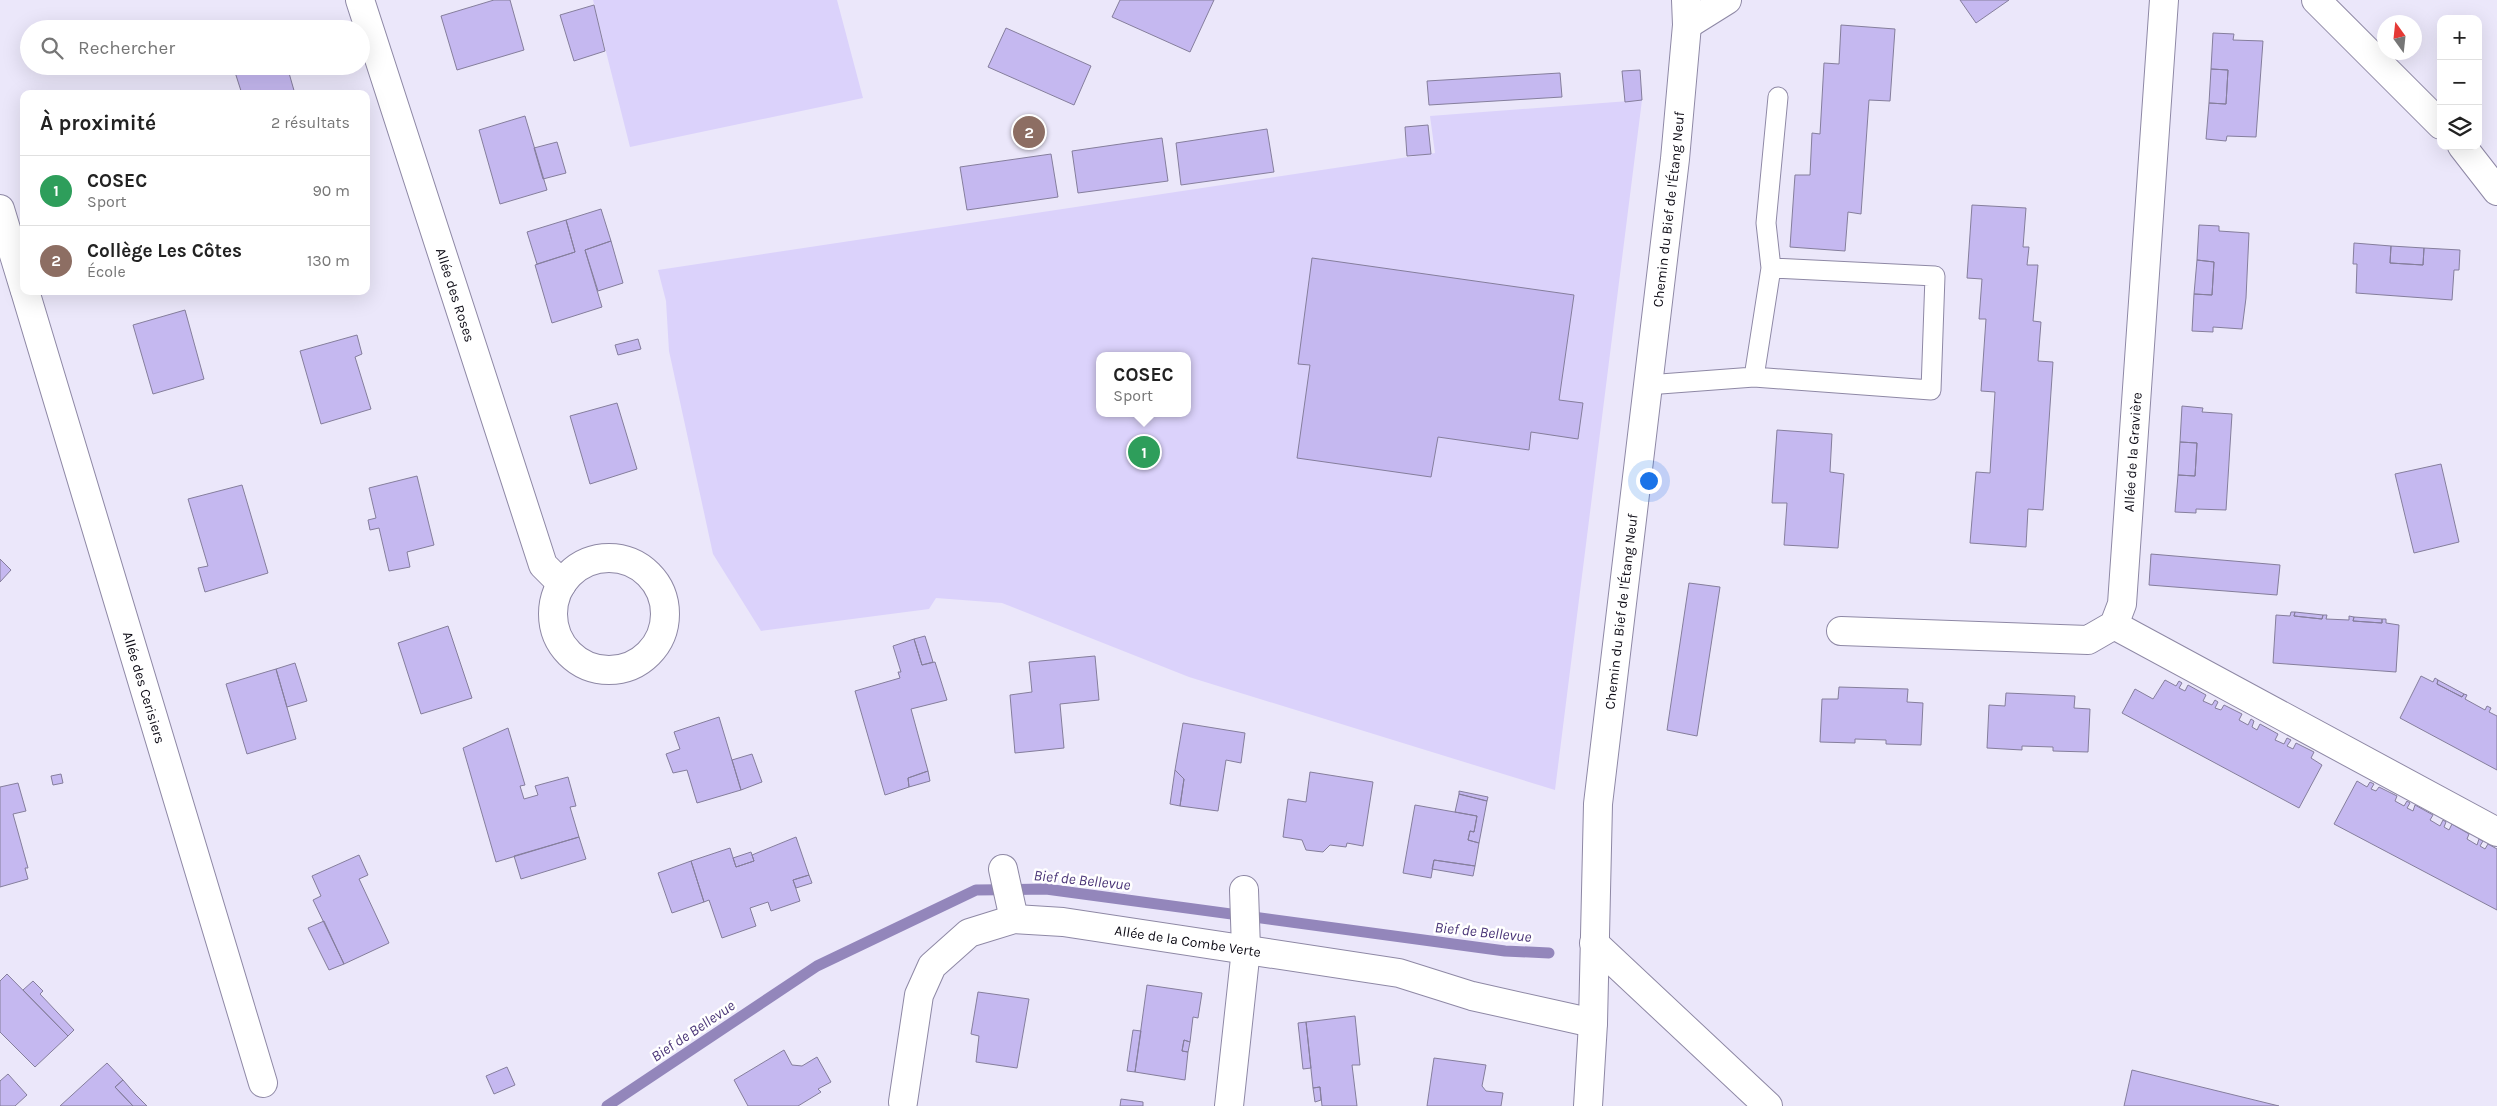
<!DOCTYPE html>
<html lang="fr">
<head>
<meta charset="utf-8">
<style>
  :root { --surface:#fff; --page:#f2f2f2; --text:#222; --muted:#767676; --line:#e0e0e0; --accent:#d93025 }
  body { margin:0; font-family:Karla,sans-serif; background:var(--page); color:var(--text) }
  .controls { position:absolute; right:15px; top:15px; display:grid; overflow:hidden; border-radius:10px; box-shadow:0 5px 20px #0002 }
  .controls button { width:45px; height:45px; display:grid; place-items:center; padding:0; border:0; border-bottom:1px solid var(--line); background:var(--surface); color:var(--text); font:25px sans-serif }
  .compass { position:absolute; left:2377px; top:15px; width:45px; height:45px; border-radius:50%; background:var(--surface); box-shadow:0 5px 20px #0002; rotate:345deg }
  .you { position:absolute; left:1648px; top:480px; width:18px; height:18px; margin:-12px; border:4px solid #fff; border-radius:50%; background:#1a73e8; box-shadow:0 0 0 8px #1a73e833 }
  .badge { display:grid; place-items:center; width:32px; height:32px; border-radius:50%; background:var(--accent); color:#fff; font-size:16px; font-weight:700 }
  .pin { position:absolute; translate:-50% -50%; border:2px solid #fff; box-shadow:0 1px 5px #0006 }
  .popup { position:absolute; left:1096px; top:352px; width:95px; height:65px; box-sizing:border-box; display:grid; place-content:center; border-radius:10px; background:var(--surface); filter:drop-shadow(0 1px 4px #0005); font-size:16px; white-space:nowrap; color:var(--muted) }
  .popup b { font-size:19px; color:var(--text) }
  .popup::after { content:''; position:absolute; left:50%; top:100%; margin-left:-10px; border:10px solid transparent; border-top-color:var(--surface) }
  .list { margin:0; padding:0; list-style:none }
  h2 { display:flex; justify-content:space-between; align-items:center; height:65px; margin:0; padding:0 20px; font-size:21px }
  h2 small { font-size:16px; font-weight:400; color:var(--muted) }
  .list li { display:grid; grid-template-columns:32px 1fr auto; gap:15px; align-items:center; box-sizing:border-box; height:70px; padding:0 20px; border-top:1px solid var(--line) }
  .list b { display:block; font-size:19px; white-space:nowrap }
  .list p { margin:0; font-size:16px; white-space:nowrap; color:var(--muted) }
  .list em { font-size:16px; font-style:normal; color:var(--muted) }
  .icon { flex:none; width:28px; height:28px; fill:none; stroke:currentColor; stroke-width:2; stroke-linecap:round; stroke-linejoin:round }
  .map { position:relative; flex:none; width:2497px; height:1106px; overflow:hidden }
  .search { position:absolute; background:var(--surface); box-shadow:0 5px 20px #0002; left:20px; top:20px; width:350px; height:55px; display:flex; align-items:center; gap:12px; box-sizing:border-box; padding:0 18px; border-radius:28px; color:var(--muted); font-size:19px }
  .panel { position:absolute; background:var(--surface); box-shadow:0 5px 20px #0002; left:20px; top:90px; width:350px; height:205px; border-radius:10px }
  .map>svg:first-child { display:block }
</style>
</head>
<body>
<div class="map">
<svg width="2497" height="1106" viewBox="0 0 2497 1106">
  <rect width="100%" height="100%" fill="#ebe7fa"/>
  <path fill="#dbd2fb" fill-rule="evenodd" d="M593 0H837L863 98 630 147Z
    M1642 100 1555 790 1189 677 1002 603 936 598 929 609 761 631 713 554 669 351 666 301 658 270 1435 153 1430 116ZM1100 356H1188V413H1100Z"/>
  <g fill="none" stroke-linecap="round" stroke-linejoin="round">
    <path stroke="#9386bb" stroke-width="11" d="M607 1106 817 966 976 890 1046 889 1505 951 1549 953"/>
  </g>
  <path fill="#c5b8f0" stroke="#857e9c" d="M494 0H510L524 50 457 70 441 16Z
    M1120 0H1214L1190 52 1112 17Z
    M1960 0H2009L1976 23Z
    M594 5 605 51 574 61 560 15Z
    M1841 25 1895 29 1890 101 1869 100 1861 214 1848 212 1845 251 1790 247 1795 175H1810L1812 133 1820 134 1824 63 1839 64Z
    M1006 28 1091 66 1074 105 988 67Z
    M2213 33 2234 34 2233 40 2263 41 2256 137 2227 136 2226 141 2206 139 2209 103 2226 104 2228 70 2211 69Z
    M233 66H287L295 94H242Z
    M2211 69 2228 70 2226 104 2209 103Z
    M1640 70 1642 100 1625 102 1622 71Z
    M1560 73 1562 97 1429 105 1427 81Z
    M525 116 547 190 500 204 479 130Z
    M1428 125 1431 154 1407 156 1405 127Z
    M1267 129 1274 172 1181 185 1176 143Z
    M1162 138 1168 181 1078 193 1072 151Z
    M557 142 566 173 543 179 534 148Z
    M1051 154 1058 197 967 210 960 167Z
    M1972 205 2026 208 2023 247H2029L2027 265H2038L2033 321 2041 322 2038 361 2053 362 2043 510 2028 509 2026 547 1970 543 1976 472 1990 473 1995 392 1981 391 1986 319H1979L1982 279 1967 278Z
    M601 209 611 241 585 250 602 307 552 323 535 265 575 252 566 220Z
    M566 220 575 252 537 264 527 232Z
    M2199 225 2219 226V231L2249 233 2246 298 2242 329 2213 327V332L2192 331 2194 294 2212 295 2214 262 2197 260Z
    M611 241 623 283 598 291 585 250Z
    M2354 243 2391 246 2390 263 2423 265 2424 248 2460 250 2459 270H2454L2452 300 2356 293 2357 264H2353Z
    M2391 246 2424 248 2423 265 2390 263Z
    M1312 258 1574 295 1559 400 1583 403 1578 439 1531 432 1529 450 1438 437 1431 477 1297 458 1310 365 1298 364Z
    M2197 260 2214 262 2212 295 2194 294Z
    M185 310 204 379 153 394 133 325Z
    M357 335 362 354 355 357 371 409 321 424 300 351Z
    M638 339 641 349 618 355 615 345Z
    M617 403 637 469 590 484 570 416Z
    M2182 406 2203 408 2202 412 2232 414 2226 510 2196 509V513L2175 512 2178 475 2195 476 2197 443 2180 442Z
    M1777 430 1832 434 1830 472 1844 474 1838 548 1784 545 1787 503H1772Z
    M2180 442 2197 443 2195 476 2178 475Z
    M2441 464 2459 542 2414 553 2395 474Z
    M417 476 434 545 407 552 410 567 389 571 379 528 370 530 368 520 376 518 369 488Z
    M242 485 268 573 205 592 198 568 208 566 188 499Z
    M2151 554 2280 565 2277 595 2149 585Z
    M0 559 11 570 0 582Z
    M1689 583 1720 587 1697 736 1667 730Z
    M2291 612H2295L2294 616 2322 619 2323 615H2327L2326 619 2349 620V616L2354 617 2353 621 2382 623V619H2386V623L2399 625 2396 672 2273 663 2276 615 2290 616Z
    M2295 612 2323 615 2322 619 2294 616Z
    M2354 617 2382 619V623L2353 621Z
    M448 626 472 698 421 714 398 643Z
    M925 636 933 662 922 665 914 639Z
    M914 639 922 665 935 662 947 700 911 709 928 771 908 778 909 787 885 795 855 691 900 678 898 672H901L893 646Z
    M1095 656 1099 700 1060 704 1064 748 1015 753 1010 695 1032 692 1029 662Z
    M295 663 307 701 287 707 276 669Z
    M276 669 296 739 247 754 226 684Z
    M2421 676 2433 682 2435 678 2438 680 2437 684 2462 697 2464 694 2467 695 2465 699 2485 710 2487 706 2491 708 2489 712 2497 716V770L2400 718Z
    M2165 680 2176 686 2179 681 2182 683 2179 688 2185 691 2188 685 2206 695 2203 701 2212 705 2215 700 2218 702 2215 708 2221 710 2224 705 2242 714 2239 720 2248 725 2251 719 2254 721 2252 727 2257 730 2260 724 2278 734 2275 740 2284 744 2287 738 2291 740 2287 746 2293 749 2296 743 2314 752 2311 758 2322 765 2299 808 2122 713 2135 689 2153 699Z
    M2438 680 2464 694 2462 697 2437 684Z
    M1839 687 1908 689 1907 702 1923 703 1921 745 1886 744V740L1855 739V743L1820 742 1822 699H1838Z
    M2006 693 2075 696 2074 708 2090 709 2088 752 2053 751V747L2022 746V750L1987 748 1989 705 2005 706Z
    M719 717 741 790 697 803 687 770 673 773 666 754 680 749 674 732Z
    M1183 723 1245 733 1241 763 1226 760 1218 811 1180 806 1184 779 1175 770Z
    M508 728 525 785 520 786 524 799 538 795 535 786 568 777 576 806 570 807 579 837 496 862 463 748Z
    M752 754 762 782 741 790 732 760Z
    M1175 770 1184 779 1180 806 1170 804Z
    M928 771 930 781 909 787 908 778Z
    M1310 772 1373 782 1363 846 1347 843 1346 847 1330 845 1323 852 1306 850 1302 840 1283 837 1288 799 1306 802Z
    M61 774 63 783 53 785 51 776Z
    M2357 781 2367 787 2370 782 2374 784 2371 789 2376 791 2379 787 2397 796 2395 801 2404 806 2407 801 2410 803 2407 808 2413 811 2415 805 2433 815 2430 820 2440 826 2443 820 2446 822 2444 827 2449 830 2452 824 2469 834 2467 839 2477 845 2479 839 2483 841 2480 846 2485 849 2488 844 2497 849V910L2334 824Z
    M18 783 26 811 13 814 28 868H25L28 879 0 887V787Z
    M1459 791 1488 797 1487 801 1459 794Z
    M1459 794 1487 801 1479 843 1468 840 1470 831 1474 832 1477 816 1455 812Z
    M1415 805 1477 816 1474 832 1470 831 1468 840 1479 843 1475 866 1434 860 1431 878 1403 873Z
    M579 837 586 859 521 879 514 856Z
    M796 837 809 875 793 880 800 901 771 911 768 902 750 908 756 926 722 938 709 900 704 902 691 861 730 848 736 867 754 861 752 855Z
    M751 852 754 861 736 867 733 858Z
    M359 855 368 875 359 879 389 943 344 964 313 900 321 896 312 876Z
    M1434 860 1475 866 1473 876 1432 869Z
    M691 861 704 902 672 913 658 873Z
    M809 875 812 883 796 888 793 880Z
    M324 921 344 964 329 970 308 928Z
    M7 974 68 1036 35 1067 0 1032V981Z
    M33 981 43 991 40 994 74 1030 68 1036 23 990Z
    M1147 985 1202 993 1198 1018 1193 1017 1190 1042 1184 1040 1182 1051 1188 1052 1185 1080 1135 1072Z
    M978 992 1029 999 1017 1068 976 1062 979 1036 971 1034Z
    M1355 1016 1360 1065H1352L1357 1106H1322L1320 1087 1313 1088 1306 1022Z
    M1306 1022 1311 1068 1303 1069 1298 1023Z
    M1133 1030 1141 1031 1135 1072 1127 1071Z
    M1184 1040 1190 1042 1188 1052 1182 1051Z
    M784 1050 792 1065 802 1066 817 1057 831 1082 818 1089 821 1092 798 1106H748L734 1080Z
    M1434 1058 1486 1065 1482 1086 1486 1091 1503 1093 1501 1106H1427Z
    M107 1063 123 1080 115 1087 133 1106H60Z
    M507 1067 515 1085 494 1094 486 1076Z
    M2132 1070 2279 1106H2124Z
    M8 1074 27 1095 15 1106H0V1081Z
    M123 1080 135 1094 147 1106H133L115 1087Z
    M1320 1087 1321 1100 1315 1102 1313 1088Z
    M1121 1099 1143 1102V1106H1120Z"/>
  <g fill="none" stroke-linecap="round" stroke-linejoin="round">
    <defs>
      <path id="lane" d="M1754 377 1771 268 1766 223 1778 97
        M1647 385 1754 377 1931 390 1935 276 1771 268"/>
      <g id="street">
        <path id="s1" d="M360 0 543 565 562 584"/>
        <path d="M2316 0 2441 125"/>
        <path d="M1687 25 1727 0"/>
        <path d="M2462 146 2497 191"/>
        <path d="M0 209 24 288"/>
        <path id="s2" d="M25 291 263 1083"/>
        <circle cx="609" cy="614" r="56"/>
        <path d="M2114 625 2497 832"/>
        <path id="s3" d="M1841 631 2088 640 2114 625 2122 604 2164 0"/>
        <path d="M1003 869 1014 919"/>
        <path d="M1594 943 1768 1106"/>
        <path id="s4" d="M903 1102 919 995 932 966 969 933 1014 919 1063 922 1399 973 1472 996 1593 1023"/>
        <path d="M1229 1106 1246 949 1244 890"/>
        <path id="s5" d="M1588 1106 1593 1023 1598 804 1675 159 1687 25 1686 0"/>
      </g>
    </defs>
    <use href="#lane" stroke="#8e88a5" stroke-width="21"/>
    <use href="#street" stroke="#8e88a5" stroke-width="30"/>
    <use href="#lane" stroke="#fff" stroke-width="19"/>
    <use href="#street" stroke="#fff" stroke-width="28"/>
  </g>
  <g text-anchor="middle" stroke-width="5" stroke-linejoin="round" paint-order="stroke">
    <g font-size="14" fill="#0d0b15" stroke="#fff">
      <text dy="5" stroke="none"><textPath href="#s5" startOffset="901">Chemin du Bief de l'Étang Neuf</textPath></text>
      <text dy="5" stroke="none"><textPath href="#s1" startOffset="310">Allée des Roses</textPath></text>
      <text dy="5" stroke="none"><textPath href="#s3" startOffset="452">Allée de la Gravière</textPath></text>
      <text dy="5" stroke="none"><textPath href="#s5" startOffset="496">Chemin du Bief de l'Étang Neuf</textPath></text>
      <text dy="5" stroke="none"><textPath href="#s2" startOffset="414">Allée des Cerisiers</textPath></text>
      <text dy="5" stroke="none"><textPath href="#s4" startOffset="412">Allée de la Combe Verte</textPath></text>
    </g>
    <g font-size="15" font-style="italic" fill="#4b3678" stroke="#fff">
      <text transform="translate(1082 880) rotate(6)" y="5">Bief de Bellevue</text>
      <text transform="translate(1483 932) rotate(6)" y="5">Bief de Bellevue</text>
      <text transform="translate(693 1031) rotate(-34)" y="5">Bief de Bellevue</text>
    </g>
  </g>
</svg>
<div class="controls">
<button>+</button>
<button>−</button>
<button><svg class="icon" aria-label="layers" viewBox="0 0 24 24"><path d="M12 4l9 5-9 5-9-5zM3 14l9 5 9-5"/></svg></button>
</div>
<svg class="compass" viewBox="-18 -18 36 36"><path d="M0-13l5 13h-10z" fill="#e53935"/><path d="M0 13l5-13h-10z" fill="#767676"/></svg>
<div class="you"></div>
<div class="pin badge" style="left:1144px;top:452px;background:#2e9e5b">1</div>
<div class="popup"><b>COSEC</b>Sport</div>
<div class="pin badge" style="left:1029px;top:132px;background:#8d6e63">2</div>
<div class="search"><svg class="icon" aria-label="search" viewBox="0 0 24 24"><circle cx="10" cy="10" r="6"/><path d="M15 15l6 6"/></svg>Rechercher</div>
<section class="panel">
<h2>À proximité<small>2 résultats</small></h2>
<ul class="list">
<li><span class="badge" style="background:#2e9e5b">1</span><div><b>COSEC</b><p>Sport</p></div><em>90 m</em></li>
<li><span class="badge" style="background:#8d6e63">2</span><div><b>Collège Les Côtes</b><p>École</p></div><em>130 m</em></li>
</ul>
</section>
</div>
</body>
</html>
